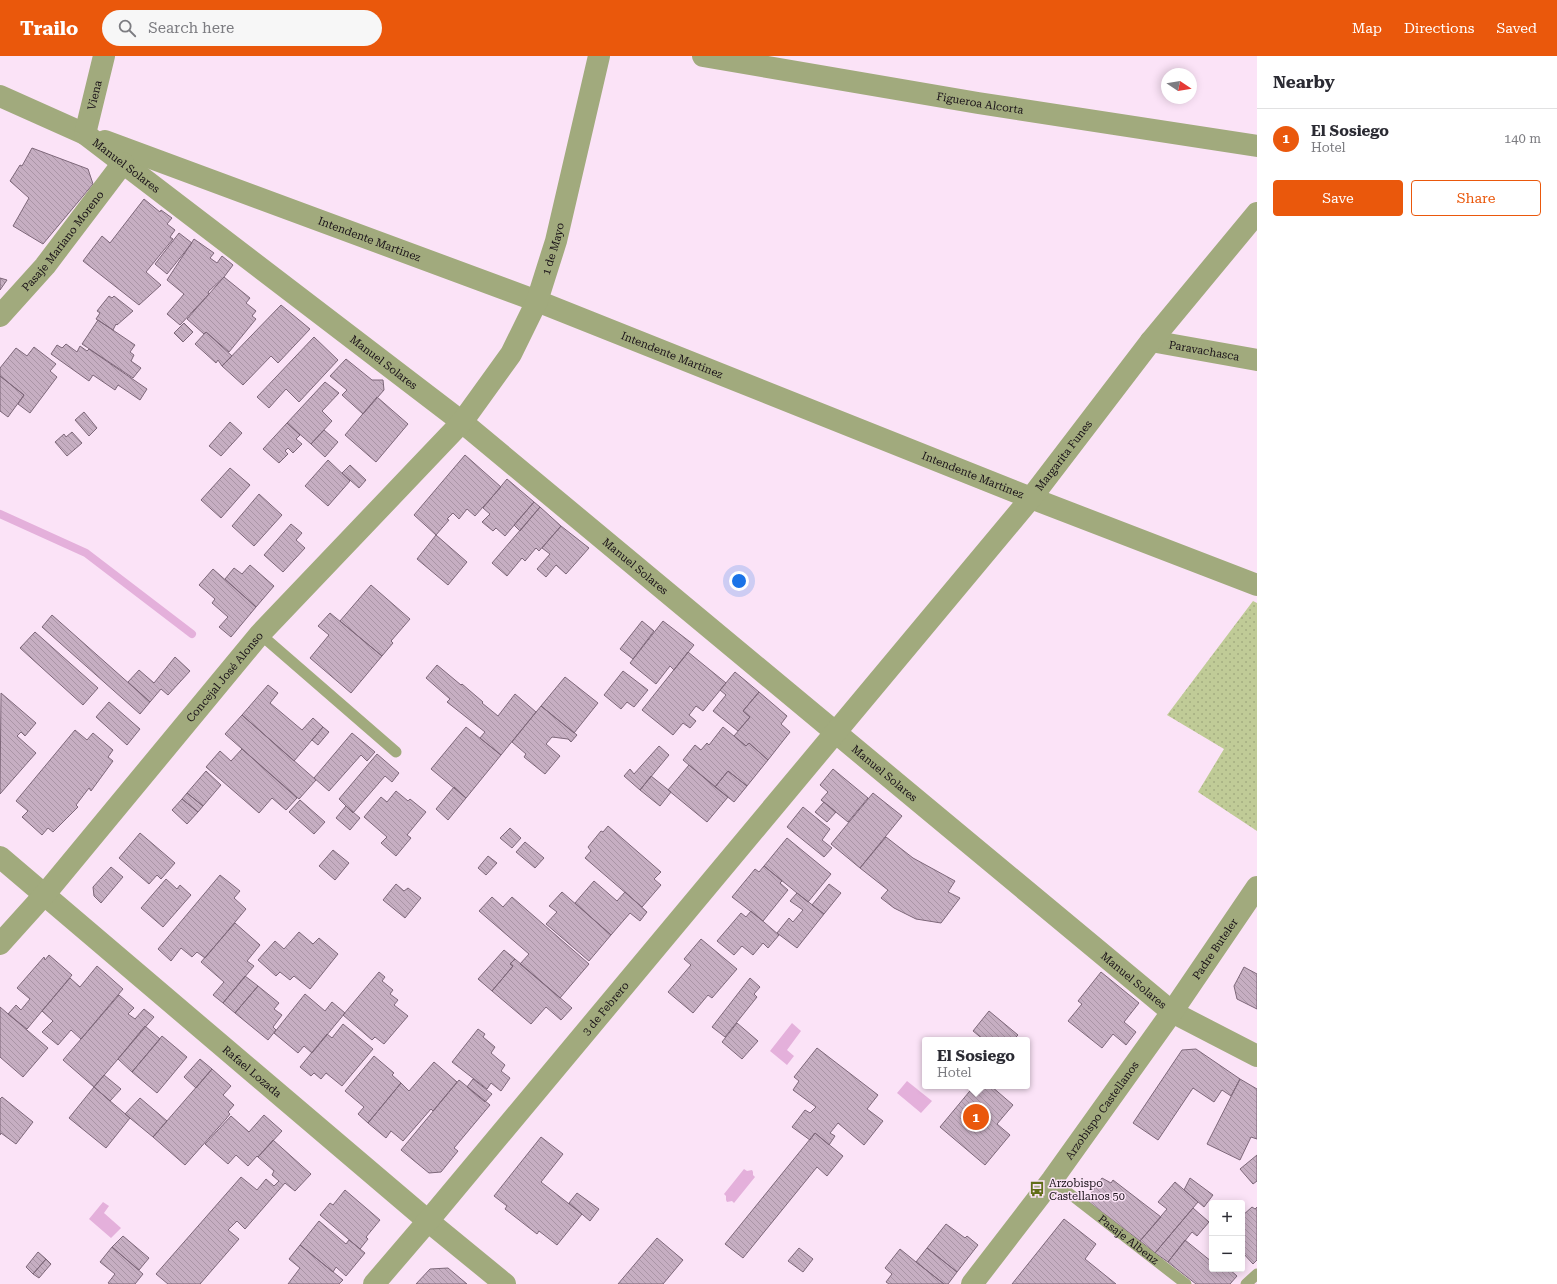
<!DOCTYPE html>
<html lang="en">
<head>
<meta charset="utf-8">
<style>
  :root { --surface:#fff; --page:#f7f7f7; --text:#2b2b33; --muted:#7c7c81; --line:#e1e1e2; --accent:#ea580c }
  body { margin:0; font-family:"Roboto Serif",serif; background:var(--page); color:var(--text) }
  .controls { position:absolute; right:12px; bottom:12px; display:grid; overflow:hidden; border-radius:4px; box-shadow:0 2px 10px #0003 }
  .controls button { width:36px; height:36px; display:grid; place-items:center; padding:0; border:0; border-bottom:1px solid var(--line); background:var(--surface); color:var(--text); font:20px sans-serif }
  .compass { position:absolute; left:1161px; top:12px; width:36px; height:36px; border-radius:50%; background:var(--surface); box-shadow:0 2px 10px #0003; rotate:102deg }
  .you { position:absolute; left:739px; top:525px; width:14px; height:14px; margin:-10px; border:3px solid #fff; border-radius:50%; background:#1a73e8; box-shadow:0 0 0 6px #1a73e833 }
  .badge { display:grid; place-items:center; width:26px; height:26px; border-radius:50%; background:var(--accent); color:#fff; font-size:13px; font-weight:700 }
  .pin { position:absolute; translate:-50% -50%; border:2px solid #fff; box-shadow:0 1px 4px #0006 }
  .popup { position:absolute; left:922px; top:981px; width:108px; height:52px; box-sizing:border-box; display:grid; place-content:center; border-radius:4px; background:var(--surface); filter:drop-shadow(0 1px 3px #0005); font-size:13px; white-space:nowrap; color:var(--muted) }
  .popup b { font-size:15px; color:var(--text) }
  .popup::after { content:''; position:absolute; left:50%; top:100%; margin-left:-8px; border:8px solid transparent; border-top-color:var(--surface) }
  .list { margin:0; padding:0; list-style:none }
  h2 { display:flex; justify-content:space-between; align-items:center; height:52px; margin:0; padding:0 16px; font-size:17px }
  h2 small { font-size:13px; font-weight:400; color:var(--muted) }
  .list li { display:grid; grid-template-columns:26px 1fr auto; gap:12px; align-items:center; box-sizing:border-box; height:60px; padding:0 16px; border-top:1px solid var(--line) }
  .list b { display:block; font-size:15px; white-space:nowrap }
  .list p { margin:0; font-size:13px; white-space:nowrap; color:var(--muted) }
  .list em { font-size:13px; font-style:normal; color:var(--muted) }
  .actions { display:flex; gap:8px; padding:12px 16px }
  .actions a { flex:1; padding:9px 0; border:1px solid var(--accent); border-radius:4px; text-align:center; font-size:14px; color:var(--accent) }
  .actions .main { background:var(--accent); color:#fff }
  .icon { flex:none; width:22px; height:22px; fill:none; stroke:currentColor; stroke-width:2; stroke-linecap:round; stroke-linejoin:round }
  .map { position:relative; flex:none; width:1257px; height:1228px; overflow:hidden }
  header { display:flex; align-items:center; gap:24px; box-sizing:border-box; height:56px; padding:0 20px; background:var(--accent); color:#fff }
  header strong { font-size:19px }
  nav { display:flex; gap:22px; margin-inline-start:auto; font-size:14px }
  .search { width:280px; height:36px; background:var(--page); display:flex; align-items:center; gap:10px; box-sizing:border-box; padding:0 14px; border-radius:22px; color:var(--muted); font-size:15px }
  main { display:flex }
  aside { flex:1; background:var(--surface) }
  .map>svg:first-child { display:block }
</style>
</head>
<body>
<header>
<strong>Trailo</strong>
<div class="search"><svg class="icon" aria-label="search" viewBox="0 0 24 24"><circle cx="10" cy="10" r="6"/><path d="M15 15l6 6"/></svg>Search here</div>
<nav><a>Map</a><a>Directions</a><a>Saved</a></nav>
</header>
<main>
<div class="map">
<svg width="1257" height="1228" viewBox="0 0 1257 1228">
  <defs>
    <pattern id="grass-dots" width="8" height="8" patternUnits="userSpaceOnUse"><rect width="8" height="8" fill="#c0cb97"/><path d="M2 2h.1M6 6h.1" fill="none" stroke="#a4ad81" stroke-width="1.8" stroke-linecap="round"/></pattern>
    <pattern id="building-back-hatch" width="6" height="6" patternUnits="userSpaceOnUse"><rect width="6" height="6" fill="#c6aec2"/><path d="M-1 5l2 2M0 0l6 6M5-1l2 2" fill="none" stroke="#aa95a6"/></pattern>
  </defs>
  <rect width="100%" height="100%" fill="#fbe3f7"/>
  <path fill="url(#grass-dots)" d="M1253 545 1257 547V775L1198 736 1224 693 1167 659Z"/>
  <path fill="#e4b0db" d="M792 967 801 975 787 994 794 1000 787 1009 770 995Z
    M907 1025 932 1045 921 1057 897 1037Z
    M744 1113 747 1115 752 1114 753 1116V1119L755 1121 734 1147 732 1145 727 1146 726 1144V1140L724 1138Z
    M103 1146 109 1150 104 1157 121 1172 111 1182 89 1163Z"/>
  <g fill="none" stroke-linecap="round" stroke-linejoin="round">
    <path stroke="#e4b0db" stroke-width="8" d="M0 458 86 497 192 578"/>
  </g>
  <path fill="url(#building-back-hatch)" stroke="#7d6779" d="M32 92 88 113 93 128 43 188 13 170 29 142 10 125 20 109 22 110Z
    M144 143 160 156 161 154 172 162 167 168 175 174 170 181 173 183 146 216 161 229 139 249 83 205 102 180 110 187Z
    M179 177 192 187 167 218 155 208Z
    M194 183 214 197 210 202 217 207 222 200 233 209 224 221 208 236 209 238 180 269 167 258 184 238 167 224Z
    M224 221 250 242 246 247 256 255 252 260 256 263 229 296 206 276 204 278 187 263Z
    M0 222 7 224 0 234Z
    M109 240 112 242 114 240 133 255 117 269 116 268 113 274 96 263 100 257 97 255Z
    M281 249 310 273 278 307 271 300 243 329 222 310Z
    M98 264 135 289 130 296 134 299 131 305 141 312 133 322 82 288Z
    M184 267 193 276 183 286 174 277Z
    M206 276 232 300 222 310 218 304 216 307 195 288Z
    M314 281 338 304 299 346 286 333 269 352 257 341Z
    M66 288 77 296 80 290 87 295 89 293 147 333 140 344 118 329 115 334 93 319 89 325 51 298 57 289 62 292Z
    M34 291 56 308 50 315 57 321 30 357 18 348 24 339 0 320V312L16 292 27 300Z
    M346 303 372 324H383L384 334 363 358 342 339 347 334 330 320Z
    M0 320 24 339 8 361 0 355Z
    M325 326 339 337 322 355 332 365 311 388 287 367Z
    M377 341 408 368 376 406 345 379Z
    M84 356 97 372 89 380 75 364Z
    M230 366 242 377 221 400 209 390Z
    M287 367 300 379 296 383 302 388 293 397 288 392 285 395 288 398 279 407 263 393Z
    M324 374 338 386 325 401 311 388Z
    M72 376 82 387 67 400 55 386 64 378 66 381Z
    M465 399 501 431 475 460 467 453 459 463 453 457 447 463 449 464 436 479 414 459Z
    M328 404 350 425 328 450 305 430Z
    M350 409 366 424 359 432 342 417Z
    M230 412 250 429 221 462 201 444Z
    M507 423 534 446 505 480 496 472 493 475 482 466 490 458 483 452Z
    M259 438 282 459 254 490 232 470Z
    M534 446 540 451 520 475 514 469Z
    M540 451 561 470 539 495 536 492 525 505 522 502 507 520 492 507Z
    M291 468 302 477 296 484 305 492 283 516 264 499Z
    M561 470 589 492 566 518 556 509 546 521 537 513 550 498 542 492Z
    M436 479 467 506 448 529 417 503Z
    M250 509 274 530 256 551 225 523 234 512 242 518Z
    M213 513 256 551 231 581 219 571 228 561 212 547 215 543 199 529Z
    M371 529 410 563 391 585 393 587 382 600 340 565Z
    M330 557 382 600 351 637 310 602 329 579 318 570Z
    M52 559 150 646 140 658 42 571Z
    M642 565 654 575 633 603 620 593Z
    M663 565 694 589 674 614 670 610 656 628 630 607Z
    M35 576 98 632 83 649 20 592Z
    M688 596 726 627 703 655 696 650 689 659 696 665 690 672 683 667 673 679 642 654Z
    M175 601 190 615 168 639 161 633 150 646 128 626 139 614 154 627Z
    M437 609 461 629 462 628 483 646 482 647 498 660 515 638 536 656 501 699 480 682 485 676 447 646 450 643 426 622Z
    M623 615 648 634 634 651 627 646 621 653 604 639Z
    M735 616 759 636 743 655 750 661 738 675 713 655 726 639 720 634Z
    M565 621 598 647 574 677 541 650Z
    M268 629 278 637 270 647 302 674 313 662 323 671 294 705 242 659Z
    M759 636 787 660 781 668 790 676 768 704 749 687 746 690 734 680 750 661 743 655Z
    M1 637 36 667 25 680 21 676 17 680 36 697 0 738Z
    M109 646 140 673 127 689 96 661Z
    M541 650 577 679 571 686 568 683 552 681 546 688 560 700 545 718 524 701 526 698 512 686Z
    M242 659 316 724 299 743 225 678Z
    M323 671 329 676 318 689 312 684Z
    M466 671 501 699 466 742 431 713Z
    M723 671 746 690 749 687 768 704 747 730 728 715 715 731 683 704 695 689 701 694 707 687 709 689Z
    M75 674 87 684 93 677 113 694 108 701 113 705 91 735 89 732 76 749 78 751 53 776 48 772 42 779 22 761 28 755 16 745Z
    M352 677 375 696 367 705 361 699 329 735 314 722Z
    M659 690 669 699 640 734 624 720 630 713 634 718Z
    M242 693 297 742 286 754 272 742 259 757 206 711 220 695 231 705Z
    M377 698 399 717 392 726 385 720 353 757 339 743Z
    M689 709 728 741 707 766 668 734Z
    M833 713 868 742 848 766 821 744 828 736 820 729Z
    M206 715 221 729 203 750 187 737Z
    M728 715 747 730 734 746 715 731Z
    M651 720 671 736 660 750 640 734Z
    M454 731 466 742 448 764 436 753Z
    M396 735 408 745 410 743 426 756 407 779 411 782 396 800 381 787 387 781 364 761 381 741 387 746Z
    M187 737 203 750 198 756 182 743Z
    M873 737 902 760 860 812 831 788Z
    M182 743 198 756 187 768 172 754Z
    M300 744 325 766 314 778 289 756Z
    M824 746 836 756 827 766 815 756Z
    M346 750 360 762 350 774 336 762Z
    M803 751 830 773 822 784 832 792 824 801 787 771Z
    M608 770 661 816 654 823 661 829 642 851 585 802 591 795 588 791 601 775 603 776Z
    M510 772 521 782 512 792 500 782Z
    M140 777 175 807 161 823 157 819 149 828 119 802Z
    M886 781 913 802 955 825 948 836 960 842 941 867 916 863 894 852 881 842 888 834 860 812Z
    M787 782 831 818 808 846 764 810Z
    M525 786 544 802 535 812 516 796Z
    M333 794 349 807 335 824 319 810Z
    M488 800 497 807 486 819 478 812Z
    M764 810 782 825 780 827 788 834 763 865 732 841 755 813 759 816Z
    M111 811 123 821 101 847 94 840 93 831Z
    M220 819 240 835 234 842 246 853 205 902 197 896 192 901 181 892 171 905 158 893Z
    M166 823 177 833 180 829 191 839 163 871 141 852Z
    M594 825 617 845 625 836 647 856 640 865 630 857 611 879 575 847Z
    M396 828 404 835 408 832 421 842 405 862 383 844Z
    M829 828 841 837 824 858 812 849Z
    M562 836 611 879 589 905 546 868 557 856 549 850Z
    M797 837 824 858 797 892 777 877 789 862 793 866 803 854 790 845Z
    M492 841 503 851 512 841 589 908 560 942 520 908 529 898 479 855Z
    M751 855 779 879 768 892 763 887 753 899 742 890 734 899 717 885 741 857 746 861Z
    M235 867 260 889 247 905 254 910 223 947 213 939 224 926 201 906Z
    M299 876 313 888 319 882 338 898 310 933 294 920 290 924 280 916 276 920 258 904 275 885 284 893Z
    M701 883 737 913 712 942 708 939 693 957 668 936 691 909 684 903Z
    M504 894 515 903 510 908 513 910 492 935 478 923Z
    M49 899 72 919 27 973 8 958 16 949 21 954 30 943 17 932 44 901 45 904Z
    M515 903 572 952 561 964 546 951 531 968 492 935 513 910 510 908Z
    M97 910 123 933 81 983 71 974 58 989 42 976 53 965 42 955 70 922 80 931Z
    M1244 911 1257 918V953L1237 943 1234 930Z
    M379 916 385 921 382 925 393 934 390 938 398 944 394 949 408 960 384 988 375 981 372 984 343 959Z
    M1101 916 1139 947 1124 966 1136 976 1126 989 1113 978 1102 992 1068 965 1082 948 1078 945Z
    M245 920 258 930 235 957 223 947Z
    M750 922 760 931 754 938 757 941 725 981 712 971Z
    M258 930 279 947 274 953 282 959 273 971 276 974 268 984 235 957Z
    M305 938 325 955 332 946 345 957 312 997 304 990 298 997 274 977Z
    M119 939 134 952 128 958 135 963 144 953 154 961 94 1031 63 1004Z
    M0 951 48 992 23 1021 0 1001Z
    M989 955 1018 979 1013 984H984L973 975Z
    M737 967 758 985 742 1003 722 986Z
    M343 968 373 993 342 1030 326 1017 321 1023 314 1017 311 1020 300 1011 327 978 332 982Z
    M145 970 160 983 132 1016 118 1003Z
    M478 973 485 978 483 981 495 991 491 997 505 1009 501 1015 510 1022 501 1035 491 1027 487 1033 452 1006Z
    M162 980 187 1001 157 1037 132 1016Z
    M817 992 878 1039 867 1053 883 1065 864 1089 838 1067 830 1077 835 1080 829 1089 815 1077 810 1084 792 1071 805 1054 810 1057 816 1051 793 1034 799 1025 794 1021Z
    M1196 993 1240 1023 1231 1040 1222 1034 1214 1046 1193 1032 1158 1084 1133 1067 1182 994Z
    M374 1000 394 1017 392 1019 401 1027 368 1067 358 1058 364 1051 345 1035Z
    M200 1003 212 1013 196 1032 184 1021Z
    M434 1006 457 1026 433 1055 431 1053 403 1085 391 1075 386 1082 368 1067 401 1027 409 1035Z
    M212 1013 231 1030 223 1039 234 1049 228 1056 230 1058 226 1063 185 1109 153 1081Z
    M104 1019 121 1033 110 1045 94 1031Z
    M473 1023 492 1038 485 1046 467 1031Z
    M1240 1023 1257 1033V1083L1251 1081 1240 1104 1207 1088Z
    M459 1024 490 1049 454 1092 458 1095 441 1116 429 1117 401 1094Z
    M974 1030H991L1013 1049 997 1068 1010 1079 985 1109 940 1071Z
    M94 1031 130 1062 106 1092 69 1062Z
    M2 1041 33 1066 16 1088 1 1077 0 1079V1043Z
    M140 1042 167 1065 153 1081 125 1058Z
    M264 1059 282 1075 258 1101 257 1100 248 1110 236 1099 228 1108 205 1088 231 1060 249 1076Z
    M815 1077 843 1100 827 1120 817 1111 743 1202 725 1188Z
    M541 1081 563 1098 541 1126 582 1158 557 1189 539 1175 537 1178 505 1153 507 1150 494 1140Z
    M273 1084 311 1118 295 1135 285 1127 245 1173 237 1165 228 1174 239 1183 200 1228H168L156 1218 241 1121 257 1134 266 1123 274 1130 279 1125 272 1119 274 1115 258 1101Z
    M1257 1099V1125L1253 1128 1240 1113Z
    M1102 1122 1111 1127 1113 1124 1161 1161 1140 1185 1086 1144Z
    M1190 1122 1213 1139 1204 1151 1184 1134Z
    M1175 1126 1198 1146 1155 1197 1140 1185 1167 1153 1158 1146Z
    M345 1134 380 1164 366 1181 368 1183 360 1193 320 1159 330 1147 333 1149Z
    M577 1137 599 1153 590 1165 569 1147Z
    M1252 1151 1255 1153 1257 1151V1204L1253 1208 1242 1196V1160Z
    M1193 1152 1209 1166 1197 1180 1192 1176 1168 1206 1155 1197Z
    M1064 1163 1096 1188 1085 1203 1116 1228H1012Z
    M319 1165 346 1188 349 1184 365 1197 346 1220 336 1211 333 1216 300 1189Z
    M946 1168 965 1182 967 1180 978 1189 957 1216 927 1192Z
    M123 1180 149 1202 139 1214 112 1191Z
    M657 1182 683 1204 663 1228H618Z
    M1185 1184 1212 1206V1213H1229L1237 1220 1230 1228H1196L1168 1206Z
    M300 1189 343 1224 339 1228H288L300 1212 289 1203Z
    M112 1191 143 1218 135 1228H110L108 1227 115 1218 100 1206Z
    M799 1192 813 1203 803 1216 788 1205Z
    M927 1192 957 1216 948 1228H944L916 1206Z
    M900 1193 916 1206 944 1228H889L886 1226 892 1218 885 1212Z
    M38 1196 46 1203 33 1218 26 1211Z
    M46 1203 51 1208 39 1222 33 1218Z
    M448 1212 467 1228H416L430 1213Z"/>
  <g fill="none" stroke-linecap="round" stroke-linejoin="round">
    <g stroke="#a1aa7d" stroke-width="11">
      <path d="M260 578 396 696"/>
      <path id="s1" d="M1052 1124 1186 1228"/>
      <path d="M1246 1228 1257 1218"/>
    </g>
    <g stroke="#a1aa7d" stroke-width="22">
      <path id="s2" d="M703 0 978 47 1257 90"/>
      <path id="s3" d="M0 40 85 78 462 366 1172 956 1257 1000"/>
      <path id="s4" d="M85 78 104 0"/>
      <path id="s5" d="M105 85 537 245 1031 442 1257 529"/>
      <path id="s6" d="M0 260 45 210 123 107"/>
      <path id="s7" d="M1151 285 1257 304"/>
      <path id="s8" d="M0 801 428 1165 505 1228"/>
      <path id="s9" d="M0 888 45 838 260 578 462 366 511 298 537 245 556 185 599 0"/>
      <path id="s10" d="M374 1228 428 1165 1031 442 1151 285 1257 157"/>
    </g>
    <path stroke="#a1aa7d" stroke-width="22" id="s11" d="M972 1228 1052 1124 1172 956 1257 831"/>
  </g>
  <defs>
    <symbol id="bus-bare" viewBox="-9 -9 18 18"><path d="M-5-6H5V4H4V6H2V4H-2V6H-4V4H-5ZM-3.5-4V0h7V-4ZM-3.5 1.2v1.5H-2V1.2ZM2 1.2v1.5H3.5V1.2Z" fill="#616e18" stroke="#fbe3f7" stroke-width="2.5" paint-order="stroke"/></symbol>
  </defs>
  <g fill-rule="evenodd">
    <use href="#bus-bare" x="1026" y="1122" width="22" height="22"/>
  </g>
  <g text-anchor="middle" stroke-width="3" stroke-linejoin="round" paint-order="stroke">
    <g font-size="11" fill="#191118" stroke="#fbe3f7">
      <text dy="4" stroke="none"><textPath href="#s4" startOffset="40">Viena</textPath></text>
      <text dy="4" stroke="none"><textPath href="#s2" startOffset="281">Figueroa Alcorta</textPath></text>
      <text dy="4" stroke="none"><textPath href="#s3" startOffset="145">Manuel Solares</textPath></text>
      <text dy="4" stroke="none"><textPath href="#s5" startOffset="282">Intendente Martinez</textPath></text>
      <text dy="4" stroke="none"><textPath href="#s6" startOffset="98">Pasaje Mariano Moreno</textPath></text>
      <text dy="4" stroke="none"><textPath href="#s9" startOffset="895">1 de Mayo</textPath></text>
      <text dy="4" stroke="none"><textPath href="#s7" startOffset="54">Paravachasca</textPath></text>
      <text dy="4" stroke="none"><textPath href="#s5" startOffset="606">Intendente Martinez</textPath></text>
      <text dy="4" stroke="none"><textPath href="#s3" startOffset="469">Manuel Solares</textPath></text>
      <text dy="4" stroke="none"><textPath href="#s10" startOffset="1078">Margarita Funes</textPath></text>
      <text dy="4" stroke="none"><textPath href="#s5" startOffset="930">Intendente Martinez</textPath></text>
      <text dy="4" stroke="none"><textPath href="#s3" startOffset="793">Manuel Solares</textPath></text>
      <text dy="4" stroke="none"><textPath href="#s9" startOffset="349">Concejal José Alonso</textPath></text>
      <text dy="4" stroke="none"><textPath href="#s3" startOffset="1117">Manuel Solares</textPath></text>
      <text dy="4" stroke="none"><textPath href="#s11" startOffset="414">Padre Buteler</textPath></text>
      <text dy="4" stroke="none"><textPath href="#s3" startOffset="1441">Manuel Solares</textPath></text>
      <text dy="4" stroke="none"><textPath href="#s10" startOffset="360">3 de Febrero</textPath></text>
      <text dy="4" stroke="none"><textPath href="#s8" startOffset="331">Rafael Lozada</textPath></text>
      <text dy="4" stroke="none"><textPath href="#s11" startOffset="217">Arzobispo Castellanos</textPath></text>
      <text dy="4" stroke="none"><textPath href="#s1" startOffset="97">Pasaje Albenz</textPath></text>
    </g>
    <g font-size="11" fill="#191118" stroke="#fbe3f7" text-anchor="start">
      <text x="1049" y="1131">Arzobispo<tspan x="1049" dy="13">Castellanos 50</tspan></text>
    </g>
  </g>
</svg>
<div class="controls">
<button>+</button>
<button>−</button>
</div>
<svg class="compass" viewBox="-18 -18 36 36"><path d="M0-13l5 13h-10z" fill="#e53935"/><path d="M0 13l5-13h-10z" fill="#7c7c81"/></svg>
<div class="you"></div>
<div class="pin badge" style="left:976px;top:1061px">1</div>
<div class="popup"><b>El Sosiego</b>Hotel</div>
</div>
<aside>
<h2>Nearby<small></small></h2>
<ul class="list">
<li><span class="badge">1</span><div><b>El Sosiego</b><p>Hotel</p></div><em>140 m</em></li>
</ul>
<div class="actions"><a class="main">Save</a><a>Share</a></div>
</aside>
</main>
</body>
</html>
